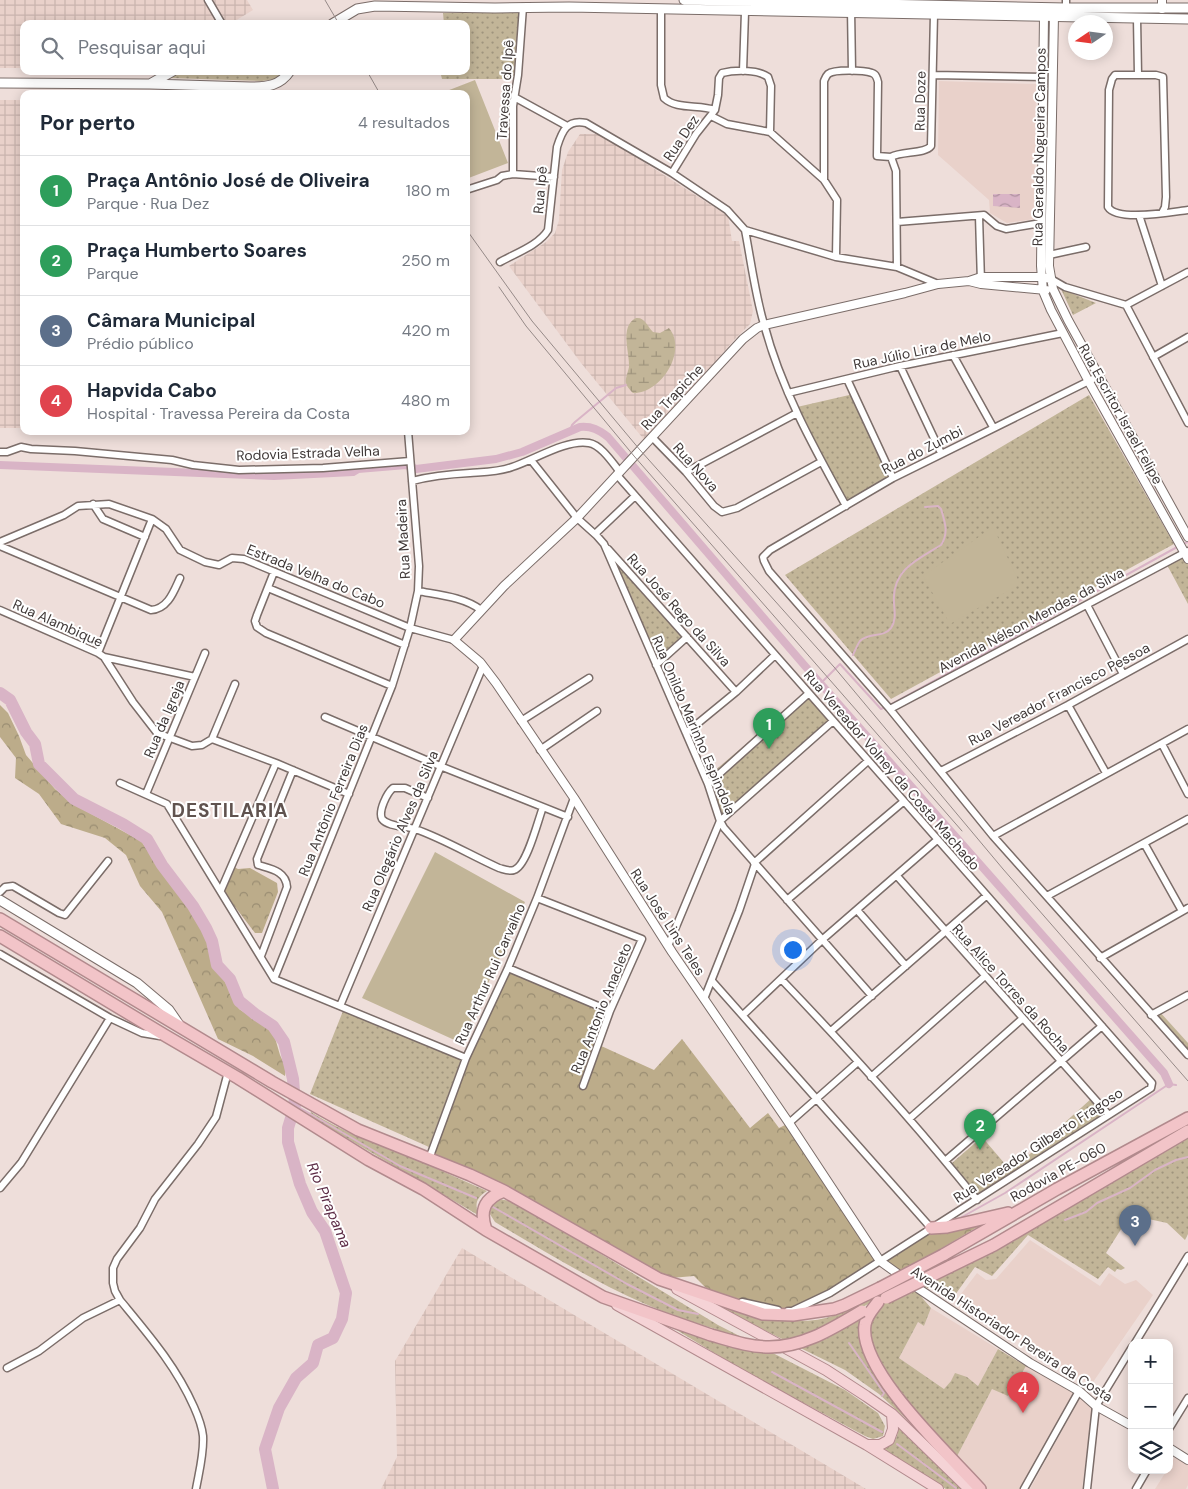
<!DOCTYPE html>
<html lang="pt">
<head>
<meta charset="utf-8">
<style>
  :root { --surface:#fff; --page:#f2f2f3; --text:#1f2937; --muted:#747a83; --line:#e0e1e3; --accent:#2563eb }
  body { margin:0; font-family:"DM Sans",sans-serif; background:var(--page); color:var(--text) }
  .controls { position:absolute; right:15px; bottom:15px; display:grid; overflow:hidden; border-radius:10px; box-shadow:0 2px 12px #0003 }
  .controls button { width:45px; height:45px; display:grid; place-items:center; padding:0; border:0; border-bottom:1px solid var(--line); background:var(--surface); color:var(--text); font:25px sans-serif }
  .compass { position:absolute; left:1068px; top:15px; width:45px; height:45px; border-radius:50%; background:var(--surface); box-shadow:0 2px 12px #0003; rotate:257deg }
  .you { position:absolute; left:792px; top:949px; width:18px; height:18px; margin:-12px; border:4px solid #fff; border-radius:50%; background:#1a73e8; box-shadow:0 0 0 8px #1a73e833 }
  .badge { display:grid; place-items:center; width:32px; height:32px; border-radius:50%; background:var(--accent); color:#fff; font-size:16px; font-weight:700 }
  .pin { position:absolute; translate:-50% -41px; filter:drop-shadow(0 1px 2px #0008) }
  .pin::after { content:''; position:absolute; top:26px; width:18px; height:15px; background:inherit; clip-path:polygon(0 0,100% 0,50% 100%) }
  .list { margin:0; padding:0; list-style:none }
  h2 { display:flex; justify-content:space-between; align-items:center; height:65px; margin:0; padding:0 20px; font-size:21px }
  h2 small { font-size:16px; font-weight:400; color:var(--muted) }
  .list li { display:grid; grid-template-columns:32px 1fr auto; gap:15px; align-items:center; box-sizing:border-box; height:70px; padding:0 20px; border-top:1px solid var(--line) }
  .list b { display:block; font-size:19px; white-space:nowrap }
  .list p { margin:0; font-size:16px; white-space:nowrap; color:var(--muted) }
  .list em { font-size:16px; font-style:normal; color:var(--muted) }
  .icon { flex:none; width:28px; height:28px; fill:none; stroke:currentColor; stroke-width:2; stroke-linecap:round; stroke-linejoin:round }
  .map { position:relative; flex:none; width:1188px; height:1489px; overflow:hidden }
  .search { position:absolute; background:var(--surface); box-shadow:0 2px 12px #0003; left:20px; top:20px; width:450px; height:55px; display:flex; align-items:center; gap:12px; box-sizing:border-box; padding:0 18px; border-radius:10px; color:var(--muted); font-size:19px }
  .panel { position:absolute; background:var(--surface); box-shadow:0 2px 12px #0003; left:20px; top:90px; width:450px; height:345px; border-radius:10px }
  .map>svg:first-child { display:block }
</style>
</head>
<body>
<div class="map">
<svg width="1188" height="1489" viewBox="0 0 1188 1489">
  <defs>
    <pattern id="industrial-grid" width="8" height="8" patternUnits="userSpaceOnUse" patternTransform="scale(1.25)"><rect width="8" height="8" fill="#e9d1ca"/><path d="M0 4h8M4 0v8" fill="none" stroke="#c9b4ae"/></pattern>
    <pattern id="grass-dots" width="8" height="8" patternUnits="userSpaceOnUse" patternTransform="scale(1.25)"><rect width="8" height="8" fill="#c2b598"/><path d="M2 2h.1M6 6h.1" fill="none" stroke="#9f947d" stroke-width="1.8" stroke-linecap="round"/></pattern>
    <pattern id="forest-crowns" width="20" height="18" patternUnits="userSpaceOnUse" patternTransform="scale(1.25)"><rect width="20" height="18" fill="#bcac8a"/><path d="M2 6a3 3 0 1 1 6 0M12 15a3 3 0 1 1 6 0" fill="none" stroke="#9a8d72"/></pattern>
    <pattern id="wetland-marsh" width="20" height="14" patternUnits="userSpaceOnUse" patternTransform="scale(1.25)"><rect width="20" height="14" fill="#c2b598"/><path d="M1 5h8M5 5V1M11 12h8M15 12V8" fill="none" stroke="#9f947d"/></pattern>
    <pattern id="water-waves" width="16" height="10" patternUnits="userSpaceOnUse" patternTransform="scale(1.25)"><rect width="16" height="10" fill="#d9b4c6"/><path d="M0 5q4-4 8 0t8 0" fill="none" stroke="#b193a2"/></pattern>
  </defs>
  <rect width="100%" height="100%" fill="#eededa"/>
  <path fill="#e9d1ca" d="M939 81 1036 84 1034 219 1007 223 990 213 989 200 938 155Z
    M1030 1240 1100 1286 1109 1273 1125 1284 1136 1280 1153 1295 1091 1385 958 1298 977 1273 986 1280 996 1279Z
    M931 1308 998 1349 978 1386 967 1377 951 1381 944 1389 899 1358 918 1322 924 1326Z
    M1030 1363 1079 1391 1024 1489H980L954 1462 992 1389 1026 1366Z
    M1081 1396 1093 1404 1082 1489H1030Z
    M1175 1457 1188 1465V1485L1186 1489H1155L1167 1470H1169V1466Z"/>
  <path fill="url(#industrial-grid)" d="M0 0H247L253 10 230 24H24V68H0Z
    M0 100H24V428H0Z
    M580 134H600L728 216 732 241H739L753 311 750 324 734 340 646 442 581 363 509 266 546 242 555 233 559 220 562 170 568 152Z
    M144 431H283L248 434Z
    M462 1248 866 1489H381L397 1457 395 1361Z"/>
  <path fill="url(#grass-dots)" d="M519 12 516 72 513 79H442L440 71H466V24H444L443 13Z
    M176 71H285L276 79 262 81 169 78Z
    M1061 289 1096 303 1073 315Z
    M858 393 896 476 847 503 797 407Z
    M1089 395 1174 544 891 699 785 575Z
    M1185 552 1188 557V604L1166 563Z
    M613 561 617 563 686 637 656 663Z
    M805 694 831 721 720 819 706 778Z
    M343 1011 461 1060 429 1147 310 1094Z
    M1159 1011 1188 1043V1055L1151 1015Z
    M1092 1098 1106 1114 978 1195H976L953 1168 952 1163 982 1137 1011 1171Z
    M311 1112C345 1134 383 1146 420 1161 442 1171 464 1181 487 1191 476 1198 475 1203 478 1215L309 1116Z
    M1188 1131V1234L1185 1240 1167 1223 1130 1215 1106 1253 1125 1268 1121 1270 1117 1269 1115 1272 1108 1267 1098 1279 1028 1235 992 1276 975 1267 955 1295 925 1287 924 1280Z
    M499 1199 510 1201 535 1214 718 1325 845 1390 878 1413 885 1426 883 1436 873 1439 865 1436 739 1368 670 1326 723 1343 716 1329C636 1308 566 1264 495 1222L488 1211 489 1206Z
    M912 1286 931 1308 924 1326 918 1322 899 1358 944 1389 951 1381 955 1373 967 1377 978 1386 998 1349 1026 1366 1008 1396 992 1389 954 1462 903 1404 870 1346 869 1307Z
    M892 1289 879 1298 821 1330 826 1339 864 1317 862 1329 916 1428 879 1394 845 1370 709 1303C750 1314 794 1330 836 1315 856 1308 874 1298 892 1289Z
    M898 1427 962 1489H946L881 1451C893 1445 898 1440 898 1427Z"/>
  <path fill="url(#forest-crowns)" d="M0 705 8 713 19 736 26 755 55 789 73 804 141 841 197 918 210 948 213 966 224 980 239 1009 273 1031 280 1055 286 1068 285 1076 253 1056 218 1039 162 912 140 886 126 855 105 838 61 824 39 794 15 778 16 758 0 737Z
    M234 867 238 869 250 868 277 883 278 892 262 933H255L223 891Z
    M509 968 609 1011 599 1045 654 1070 682 1039 750 1128 768 1113 779 1128 789 1123 880 1261 829 1292 795 1305 821 1312 799 1315 716 1298 694 1276 659 1279 575 1231 429 1159 466 1058Z
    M984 1223 912 1266 897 1273 884 1261 924 1236Z"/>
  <path fill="url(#wetland-marsh)" d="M636 318C645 317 647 326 653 332L660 333 669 328C688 351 661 394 633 393 631 391 627 387 626 383 625 379 628 372 629 367 630 352 619 327 636 318Z"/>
  <path fill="#c2b598" d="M475 80 508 163 466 179V94H439Z
    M993 527 1020 584 950 624 923 576Z
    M435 852 525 902 461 1043 362 998Z"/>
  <path fill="url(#water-waves)" d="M993 194H1020V208L993 206Z"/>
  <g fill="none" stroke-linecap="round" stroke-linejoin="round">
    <path stroke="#d9b4c6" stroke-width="2" d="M569 433 572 425 575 422 616 388 626 385
      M1183 544 1188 542
      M853 655C855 651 857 645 860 641 868 632 884 638 891 628 897 619 894 610 894 601 892 570 918 559 941 545 949 533 945 522 941 509L938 506 925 507
      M820 684 840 664 881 709 885 707
      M890 705 1179 546
      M295 1105 400 1166 476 1198
      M493 1207 627 1284 678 1310 698 1314
      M962 1217 1005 1193 1169 1084 1176 1085
      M1065 1220 1086 1212 1097 1203 1130 1188 1155 1170 1176 1160 1188 1157
      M849 1343 884 1393 882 1396
      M772 1372 882 1432
      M897 1444 956 1488"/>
    <path stroke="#d9b4c6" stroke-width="8" d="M0 465 274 476 353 472 358 469 406 465 416 469 496 459 522 452 580 427C592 426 599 430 608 437L805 666 1164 1073 1169 1084"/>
    <path stroke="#d9b4c6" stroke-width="12" d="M0 693 10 700 26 732 35 744 39 764 74 799 123 824 147 839 162 865 193 906 206 928 212 941 217 965 230 979 239 1001 255 1014 273 1026 284 1042 293 1079 295 1105 288 1128V1142L300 1184 312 1212 325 1231 346 1293 342 1319 333 1338 318 1345 313 1363 296 1378 279 1408 265 1449 273 1489"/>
    <defs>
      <path id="minor" d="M208 0 222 24
        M1066 0V8
        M851 9 852 71
        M661 10V85L664 98C677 110 699 104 715 110
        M1137 18 1138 75
        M743 71 745 12
        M933 75 1044 77
        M516 98 567 126
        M711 116 727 124 770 132 824 180
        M891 157C902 151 925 154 931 146L934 14
        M672 173 696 134 715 110 718 95 719 78 722 73C734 70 757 69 768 77L771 86 770 132
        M513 174V106L518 75 523 7
        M466 190 497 180 502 176 513 174 554 177
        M1162 213 1165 207 1166 197 1163 77 1156 75H1115L1112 79 1109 90 1108 207C1117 222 1171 212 1188 210
        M1139 215 1162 286
        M979 216 981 282
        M897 222 984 215 997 226 1006 229 1041 223
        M745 230C751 261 755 294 764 324 781 389 814 448 846 506
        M1049 255 1086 247
        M836 257 837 200 824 180V81C825 79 826 76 828 74 834 69 864 70 872 73 876 74 877 78 878 82L877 156 891 157 896 171 897 267
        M500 262C516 253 539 245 548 230L557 147C562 131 567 119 586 123L672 173 727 210 745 230 836 257 897 267 938 284
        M1051 279 1065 287 1126 305
        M1126 305 1188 423
        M1126 305 1188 272
        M953 355 993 427
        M1153 357 1188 337
        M900 366 941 453
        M1099 376 893 478 770 550 763 557 764 561 769 571 889 708 993 836 1188 1055
        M847 379 893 478
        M788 393 900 366 1063 333
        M652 437 686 472 714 506 722 512 737 508 821 462
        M0 452H7L21 447 31 449 75 451 172 460 193 465 239 470 323 468 410 461
        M531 460 577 518 597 536 604 544 708 784 720 821 724 828 872 996
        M686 472 797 413
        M617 475 1152 1083 1151 1088 830 1293 792 1311H788
        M412 481C431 476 450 474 470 473 484 472 499 472 512 467 534 460 566 439 589 443 601 445 612 462 620 472
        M93 504 103 519 145 537
        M595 534 635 496
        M0 542 64 515 78 506 109 504 152 519 166 529 180 550 205 562 219 565 232 558 244 559 410 628 454 640
        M0 546 151 610C168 609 174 591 180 578
        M608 549 736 692
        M274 572 257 615 255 621 257 627 266 633 392 686
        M268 588 405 645
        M418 591C439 595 464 597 481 610
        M1087 605 1123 674
        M0 610 98 653 104 657 133 702 157 733 192 746 202 745 212 739
        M98 653 152 519
        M104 657 195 677
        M656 665 687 637
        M1068 705 1106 773
        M890 709 1188 551
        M325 717 440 766 568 817
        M521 721 589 678
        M686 733 736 692 775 655
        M212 739 276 763 349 794
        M212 739 235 684
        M1162 744 1188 794
        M540 750 597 711
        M941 771 1068 705 1188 639
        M120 783 167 804 274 979
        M708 784 808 694
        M146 794 205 653
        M428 798 405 788H393C387 793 378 811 382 819 388 827 406 826 415 829 442 838 472 856 499 868 503 869 509 872 514 870 527 866 538 820 543 807
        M993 836 1188 729
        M1144 843 1182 911
        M754 863 868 761
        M897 876 1108 1114
        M221 890 276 763
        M0 892 5 887 13 886 59 913 65 915 108 861
        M1047 896 1188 819
        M537 898 642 939 610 1011 583 1086
        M787 900 903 802
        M857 910 906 966
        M668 946 720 821 833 721
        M0 954 110 1018 142 1033 160 1036
        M261 956 287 887C286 871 271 869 258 865L257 859 293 770
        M1100 958 1188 908
        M508 968 610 1011
        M274 979 392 686 410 628 418 591 419 566 408 431
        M274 979 466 1058
        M781 979C849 1050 915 1123 977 1200
        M712 981 931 1228
        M704 999 739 911 755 864
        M340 1006 483 666
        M743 1015 823 939 937 840
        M1151 1015 1188 995
        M831 1031 986 896
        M871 1077 985 976
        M909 1119 1022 1019
        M789 1123 858 1062
        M429 1159 466 1058 508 968 537 898 574 798
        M945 1161 1102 1026
        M0 1188 21 1163 110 1018
        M742 1302 778 1310
        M1135 1343 1188 1256
        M7 1368 39 1351 83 1318 120 1300
        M1169 1429 1188 1398
        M196 1489C199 1472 204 1454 203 1436 202 1426 198 1416 194 1407 176 1366 148 1334 120 1300L115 1291 113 1283V1268L117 1259 140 1228 155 1199 198 1144 216 1117 228 1072
        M1024 1489 1079 1391
        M1087 1489 1096 1406 1132 1347
        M1136 1489 1147 1470"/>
      <path id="tertiary" d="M1162 9V0
        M1044 16 1041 266 1043 291 1051 310 1089 382 1188 559
        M1054 16 1049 266 1053 289 1068 320 1188 537
        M1051 279 1041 277H981L969 281 938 284 905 293 764 325 757 328 743 339 577 518 504 586 454 640 480 662 496 683 574 798 672 952 789 1123 880 1261 919 1289 1030 1363 1079 1391 1096 1406 1132 1426
        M969 281 981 284 1046 290
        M1169 1448 1188 1460"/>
      <path id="secondary" d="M684 0 1066 8H1188
        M332 24 357 9 375 6 495 8 569 7 1188 19
        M0 83 150 84 250 87C267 87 280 86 290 71
        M150 84 173 71
        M0 900 137 983 169 1010 180 1026"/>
      <path id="primary" d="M677 1289 826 1370 866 1396 892 1414 969 1489
        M617 1305 867 1445H880L889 1440 893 1429 892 1414
        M867 1445 938 1489"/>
      <path id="trunk" d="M0 919 272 1082 358 1130 470 1175 504 1191 659 1279 763 1314 793 1315 834 1309 845 1305 880 1288
        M0 936 166 1036 238 1078 369 1160 423 1189 486 1230 603 1297 711 1335
        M931 1228 947 1227 1008 1213
        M486 1230C479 1210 485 1198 504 1191
        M943 1255 1057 1189 1188 1118
        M949 1267 994 1245 1188 1131
        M878 1302C873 1309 866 1316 865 1325 858 1371 951 1456 980 1489"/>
    </defs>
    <use href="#minor" stroke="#7b6d69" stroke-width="9"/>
    <use href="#tertiary" stroke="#7b6d69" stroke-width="10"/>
    <use href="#secondary" stroke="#7b6d69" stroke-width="11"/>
    <use href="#primary" stroke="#b28a8d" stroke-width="12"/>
    <use href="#trunk" stroke="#b28a8d" stroke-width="14"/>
    <use href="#minor" stroke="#fff" stroke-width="6"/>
    <use href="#tertiary" stroke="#fff" stroke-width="8"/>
    <use href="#secondary" stroke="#fff" stroke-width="9"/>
    <use href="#primary" stroke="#f5d3d6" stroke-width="10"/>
    <use href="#trunk" stroke="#f2c4c8" stroke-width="11"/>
    <path stroke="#968a88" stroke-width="1" d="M325 0 339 24
      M367 71 380 94
      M466 229 532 321 640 450 834 667 1003 869 1188 1081
      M499 287 526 326 634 456 962 831"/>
    <defs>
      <path id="trunk-bridge" d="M880 1288 943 1255
        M886 1298 949 1267
        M711 1335C729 1340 749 1347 769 1347 804 1347 833 1328 862 1311"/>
    </defs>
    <use href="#trunk-bridge" stroke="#b28a8d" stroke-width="14" stroke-linecap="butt"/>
    <use href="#trunk-bridge" stroke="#f2c4c8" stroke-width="11"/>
  </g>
  <g text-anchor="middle" stroke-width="4" stroke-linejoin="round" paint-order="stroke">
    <g font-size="14" fill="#403938" stroke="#fff">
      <text transform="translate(505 90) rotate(-86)" y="5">Travessa do Ipê</text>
      <text transform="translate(920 101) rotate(-89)" y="5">Rua Doze</text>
      <text transform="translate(681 138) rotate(-56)" y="5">Rua Dez</text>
      <text transform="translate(1039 147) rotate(-89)" y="5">Rua Geraldo Nogueira Campos</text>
      <text transform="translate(540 190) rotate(-85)" y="5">Rua Ipê</text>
      <text transform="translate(922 350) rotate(-12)" y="5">Rua Júlio Lira de Melo</text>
      <text transform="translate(672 397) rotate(-47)" y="5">Rua Trapiche</text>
      <text transform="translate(1121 414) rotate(61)" y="5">Rua Escritor Israel Felipe</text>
      <text transform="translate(922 450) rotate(-27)" y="5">Rua do Zumbi</text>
      <text transform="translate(308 453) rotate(-2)" y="5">Rodovia Estrada Velha</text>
      <text transform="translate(696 467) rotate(48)" y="5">Rua Nova</text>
      <text transform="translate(403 539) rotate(-93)" y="5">Rua Madeira</text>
      <text transform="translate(316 576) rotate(22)" y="5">Estrada Velha do Cabo</text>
      <text transform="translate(679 610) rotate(48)" y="5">Rua José Rego da Silva</text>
      <text transform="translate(1031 620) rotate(-28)" y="5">Avenida Nélson Mendes da Silva</text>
      <text transform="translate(58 623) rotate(24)" y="5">Rua Alambique</text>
      <text transform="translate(1059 694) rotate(-28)" y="5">Rua Vereador Francisco Pessoa</text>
      <text transform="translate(164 719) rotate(-67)" y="5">Rua da Igreja</text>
      <text transform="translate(694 725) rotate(67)" y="5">Rua Onildo Marinho Espindola</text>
      <text transform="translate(892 770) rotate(49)" y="5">Rua Vereador Volney da Costa Machado</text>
      <text transform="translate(333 800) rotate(-68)" y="5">Rua Antônio Ferreira Dias</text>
      <text transform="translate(400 831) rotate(-67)" y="5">Rua Olegário Alves da Silva</text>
      <text transform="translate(668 922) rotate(57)" y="5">Rua José Lins Teles</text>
      <text transform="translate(490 974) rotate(-66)" y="5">Rua Arthur Rui Carvalho</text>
      <text transform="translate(1011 988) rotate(48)" y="5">Rua Alice Torres da Rocha</text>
      <text transform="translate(601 1008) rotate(-68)" y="5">Rua Antonio Anacleto</text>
      <text transform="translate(1038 1145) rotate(-33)" y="5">Rua Vereador Gilberto Fragoso</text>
      <text transform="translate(1058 1172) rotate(-29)" y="5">Rodovia PE-060</text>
      <text transform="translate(1012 1334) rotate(33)" y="5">Avenida Historiador Pereira da Costa</text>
    </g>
    <g font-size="15" font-style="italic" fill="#5d2d47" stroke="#fff">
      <text transform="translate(329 1205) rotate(67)" y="5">Rio Pirapama</text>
    </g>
    <g font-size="19" font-weight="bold" letter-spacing="1" fill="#60534f" stroke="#fff">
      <text x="230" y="817">DESTILARIA</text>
    </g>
  </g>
</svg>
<div class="controls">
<button>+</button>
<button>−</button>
<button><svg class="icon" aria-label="layers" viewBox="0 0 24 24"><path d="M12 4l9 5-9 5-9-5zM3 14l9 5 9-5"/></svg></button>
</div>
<svg class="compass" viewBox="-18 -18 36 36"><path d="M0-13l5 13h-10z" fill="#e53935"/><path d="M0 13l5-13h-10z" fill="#747a83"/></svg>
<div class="you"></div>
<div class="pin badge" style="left:769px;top:749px;background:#2e9e5b">1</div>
<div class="pin badge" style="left:980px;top:1150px;background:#2e9e5b">2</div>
<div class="pin badge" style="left:1135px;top:1246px;background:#5c6f8a">3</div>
<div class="pin badge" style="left:1023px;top:1413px;background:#e0444e">4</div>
<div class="search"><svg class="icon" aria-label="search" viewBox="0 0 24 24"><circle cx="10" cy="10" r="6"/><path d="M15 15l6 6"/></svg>Pesquisar aqui</div>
<section class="panel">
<h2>Por perto<small>4 resultados</small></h2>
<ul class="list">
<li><span class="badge" style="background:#2e9e5b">1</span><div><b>Praça Antônio José de Oliveira</b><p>Parque · Rua Dez</p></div><em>180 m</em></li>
<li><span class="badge" style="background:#2e9e5b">2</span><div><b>Praça Humberto Soares</b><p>Parque</p></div><em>250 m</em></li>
<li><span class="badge" style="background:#5c6f8a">3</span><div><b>Câmara Municipal</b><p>Prédio público</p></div><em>420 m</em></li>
<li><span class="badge" style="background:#e0444e">4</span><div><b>Hapvida Cabo</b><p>Hospital · Travessa Pereira da Costa</p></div><em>480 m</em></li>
</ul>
</section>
</div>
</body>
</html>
